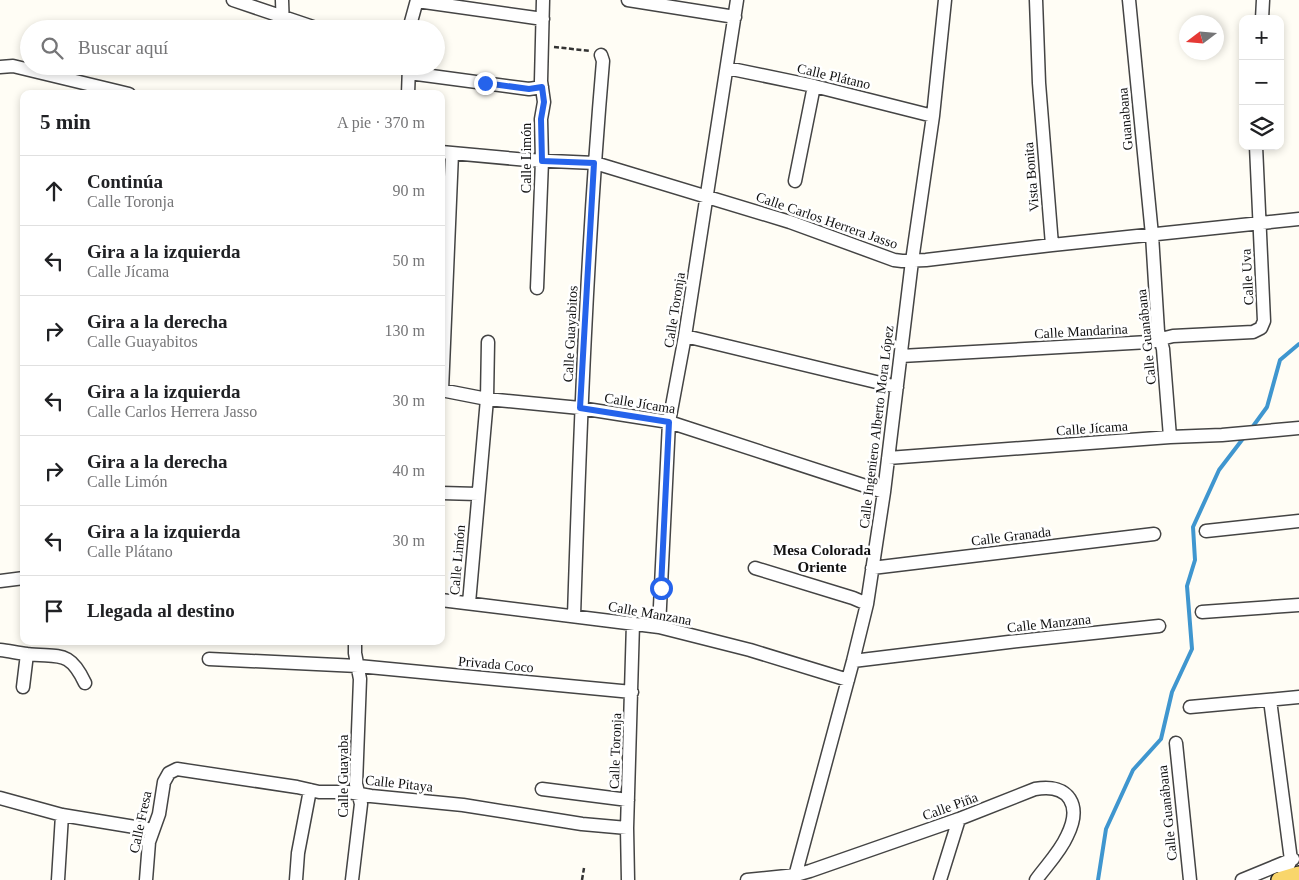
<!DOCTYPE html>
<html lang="es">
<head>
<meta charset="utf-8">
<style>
  :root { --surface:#fff; --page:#f6f6f6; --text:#202124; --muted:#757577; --line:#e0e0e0 }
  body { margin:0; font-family:"Times New Roman",serif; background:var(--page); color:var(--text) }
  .controls { position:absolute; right:15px; top:15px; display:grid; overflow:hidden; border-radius:10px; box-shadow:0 2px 8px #0003 }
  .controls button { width:45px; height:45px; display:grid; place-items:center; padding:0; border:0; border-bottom:1px solid var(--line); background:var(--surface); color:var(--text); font:25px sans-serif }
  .compass { position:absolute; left:1179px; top:15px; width:45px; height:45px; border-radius:50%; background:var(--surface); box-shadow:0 2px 8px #0003; rotate:254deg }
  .stop { position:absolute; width:15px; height:15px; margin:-11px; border:4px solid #2563eb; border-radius:50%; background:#fff }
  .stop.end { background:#2563eb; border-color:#fff; box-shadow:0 1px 5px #0008 }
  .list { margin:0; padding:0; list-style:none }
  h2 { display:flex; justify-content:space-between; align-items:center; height:65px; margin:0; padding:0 20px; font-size:21px }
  h2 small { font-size:16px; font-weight:400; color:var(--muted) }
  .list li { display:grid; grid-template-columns:32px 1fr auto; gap:15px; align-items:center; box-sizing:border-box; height:70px; padding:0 20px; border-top:1px solid var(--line) }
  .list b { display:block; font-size:19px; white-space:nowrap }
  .list p { margin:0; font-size:16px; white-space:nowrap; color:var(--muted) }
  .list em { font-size:16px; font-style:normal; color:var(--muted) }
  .icon { flex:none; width:28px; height:28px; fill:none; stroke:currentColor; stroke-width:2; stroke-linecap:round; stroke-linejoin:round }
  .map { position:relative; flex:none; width:1299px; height:880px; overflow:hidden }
  .search { position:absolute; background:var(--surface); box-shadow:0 2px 8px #0003; left:20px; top:20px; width:425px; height:55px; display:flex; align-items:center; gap:12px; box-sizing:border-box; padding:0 18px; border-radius:28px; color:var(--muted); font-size:19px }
  .panel { position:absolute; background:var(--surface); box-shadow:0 2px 8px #0003; left:20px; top:90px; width:425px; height:555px; border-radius:10px }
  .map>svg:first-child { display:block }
</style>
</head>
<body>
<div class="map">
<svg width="1299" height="880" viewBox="0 0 1299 880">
  <rect width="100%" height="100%" fill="#fffdf5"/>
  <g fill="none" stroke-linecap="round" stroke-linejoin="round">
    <path stroke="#3f96cf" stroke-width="4" d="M1251 429 1267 407 1280 360 1299 344
      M1098 880 1106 829 1133 770 1161 739 1172 692 1192 649 1187 586 1195 560 1193 527 1219 470 1245 436"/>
    <defs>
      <path id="minor" d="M233 0 319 29
        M282 0 283 29
        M628 0 735 17
        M1036 0 1039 83 1052 245
        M1129 0 1152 235 1158 331 1163 349 1170 437
        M417 1 543 19
        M1262 19 1263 0
        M409 29 417 0
        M0 67 13 66 129 94
        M727 68 814 86 933 116
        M409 73 529 89 542 87
        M408 94 409 66
        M441 152 528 160 595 163 790 222 894 260 902 261 926 260 1052 245 1299 219
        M795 181 814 86
        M537 288 542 161 541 119 544 102 541 81 543 0
        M685 336 897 387
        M901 356 1149 342 1173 336 1253 332 1261 328 1264 321 1256 146
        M441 390 487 399 580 408 669 422 884 492
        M442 390 452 153
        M888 458 1170 437 1222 435 1299 428
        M441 493 478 494
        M1206 531 1299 521
        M755 568 853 598 867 604
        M872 568 1154 534
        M0 581 24 578
        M441 600 659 627 750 650 848 680
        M469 603 487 399 488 342
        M1202 612 1299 605
        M574 616C580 431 587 246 603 61L601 55
        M659 627 669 422 685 336 737 0
        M0 650C9 651 18 653 27 654 59 658 69 649 85 683
        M209 659 358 666 632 692
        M853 661 1009 642 1159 626
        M23 687 27 654
        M1270 700 1291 860 1282 879
        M1190 707 1299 697
        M1176 743 1190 880
        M542 789 628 800
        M0 798 62 815 153 830
        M58 880 62 815
        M146 880 149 842 159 814 164 782 169 773 177 769 297 787 319 792H348L371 796 463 805 582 824 627 828
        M296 880 298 853 310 790
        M352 880 361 804 356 784 360 679 355 653V641
        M628 880 627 828 633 623
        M747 880 796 875 810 871 959 819 1035 789C1070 783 1082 806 1067 836 1060 852 1046 866 1036 880
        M794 880 853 661 867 604 884 492 912 261 933 116 945 0
        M940 880 959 819
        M1242 880 1293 859"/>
      <path id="major" d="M1279 880 1299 874"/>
    </defs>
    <use href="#minor" stroke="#444" stroke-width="15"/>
    <use href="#major" stroke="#222" stroke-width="18"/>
    <path stroke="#333" stroke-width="2.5" stroke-dasharray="5 2.5" stroke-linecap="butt" d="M554 47 591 51
      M582 880 584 868"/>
    <use href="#minor" stroke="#fff" stroke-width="12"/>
    <use href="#major" stroke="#f9d66b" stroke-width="15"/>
  </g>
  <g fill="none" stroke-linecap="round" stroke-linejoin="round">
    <path stroke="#2563eb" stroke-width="6" d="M485 83 529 89 542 87 544 102 541 119 542 161 594 163 580 408 669 422 661 588"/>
  </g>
  <g text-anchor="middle" stroke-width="5" stroke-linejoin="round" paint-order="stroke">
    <g font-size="14" fill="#111" stroke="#fff">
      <text transform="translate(834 76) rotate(13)" y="5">Calle Plátano</text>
      <text transform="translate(1125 119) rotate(-95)" y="5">Guanabana</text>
      <text transform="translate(526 158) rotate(-90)" y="5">Calle Limón</text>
      <text transform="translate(1031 177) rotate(-95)" y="5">Vista Bonita</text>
      <text transform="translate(827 220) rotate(19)" y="5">Calle Carlos Herrera Jasso</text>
      <text transform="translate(1247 277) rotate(-93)" y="5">Calle Uva</text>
      <text transform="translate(674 310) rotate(-81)" y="5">Calle Toronja</text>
      <text transform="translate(1081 331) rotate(-3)" y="5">Calle Mandarina</text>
      <text transform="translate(570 334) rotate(-87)" y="5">Calle Guayabitos</text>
      <text transform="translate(1146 337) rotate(-96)" y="5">Calle Guanábana</text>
      <text transform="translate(640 403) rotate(9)" y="5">Calle Jícama</text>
      <text transform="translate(876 427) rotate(-83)" y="5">Calle Ingeniero Alberto Mora López</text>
      <text transform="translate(1092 428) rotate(-4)" y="5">Calle Jícama</text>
      <text transform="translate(1011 536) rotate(-7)" y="5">Calle Granada</text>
      <text transform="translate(457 560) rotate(-85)" y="5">Calle Limón</text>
      <text transform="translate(650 613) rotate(10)" y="5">Calle Manzana</text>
      <text transform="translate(1049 623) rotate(-6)" y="5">Calle Manzana</text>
      <text transform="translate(496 664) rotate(5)" y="5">Privada Coco</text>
      <text transform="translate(615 751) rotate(-88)" y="5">Calle Toronja</text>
      <text transform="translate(343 776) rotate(-90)" y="5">Calle Guayaba</text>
      <text transform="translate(399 783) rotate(6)" y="5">Calle Pitaya</text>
      <text transform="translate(950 806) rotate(-20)" y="5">Calle Piña</text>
      <text transform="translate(1167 813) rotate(-96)" y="5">Calle Guanábana</text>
      <text transform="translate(140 822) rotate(-78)" y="5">Calle Fresa</text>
    </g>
    <g font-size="15" font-weight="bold" fill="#111" stroke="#fff">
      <text x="822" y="555">Mesa Colorada<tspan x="822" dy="17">Oriente</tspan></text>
    </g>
  </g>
</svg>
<div class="controls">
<button>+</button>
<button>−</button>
<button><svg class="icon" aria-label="layers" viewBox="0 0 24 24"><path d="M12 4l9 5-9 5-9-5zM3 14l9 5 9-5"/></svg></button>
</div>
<svg class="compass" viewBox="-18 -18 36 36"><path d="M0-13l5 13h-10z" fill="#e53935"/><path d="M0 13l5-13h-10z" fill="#757577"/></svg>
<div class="stop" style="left:661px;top:588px"></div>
<div class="stop end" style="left:485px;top:83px"></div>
<div class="search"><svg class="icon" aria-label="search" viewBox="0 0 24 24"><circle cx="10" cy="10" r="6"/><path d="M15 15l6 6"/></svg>Buscar aquí</div>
<section class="panel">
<h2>5 min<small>A pie · 370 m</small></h2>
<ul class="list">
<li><svg class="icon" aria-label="ahead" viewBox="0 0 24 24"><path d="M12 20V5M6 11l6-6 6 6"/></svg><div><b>Continúa</b><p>Calle Toronja</p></div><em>90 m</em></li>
<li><svg class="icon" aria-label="left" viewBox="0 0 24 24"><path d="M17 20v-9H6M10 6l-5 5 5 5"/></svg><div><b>Gira a la izquierda</b><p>Calle Jícama</p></div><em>50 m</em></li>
<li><svg class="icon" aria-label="right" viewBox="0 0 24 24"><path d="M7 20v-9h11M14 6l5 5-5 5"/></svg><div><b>Gira a la derecha</b><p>Calle Guayabitos</p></div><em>130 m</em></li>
<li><svg class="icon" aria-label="left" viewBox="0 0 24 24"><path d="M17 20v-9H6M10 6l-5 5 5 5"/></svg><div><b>Gira a la izquierda</b><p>Calle Carlos Herrera Jasso</p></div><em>30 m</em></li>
<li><svg class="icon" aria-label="right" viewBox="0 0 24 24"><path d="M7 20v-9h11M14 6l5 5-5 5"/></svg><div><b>Gira a la derecha</b><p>Calle Limón</p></div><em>40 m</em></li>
<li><svg class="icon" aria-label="left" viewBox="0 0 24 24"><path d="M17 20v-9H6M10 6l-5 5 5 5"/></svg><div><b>Gira a la izquierda</b><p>Calle Plátano</p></div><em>30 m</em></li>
<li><svg class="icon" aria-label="arrive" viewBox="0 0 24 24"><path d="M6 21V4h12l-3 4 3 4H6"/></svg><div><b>Llegada al destino</b></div></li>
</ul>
</section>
</div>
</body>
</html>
